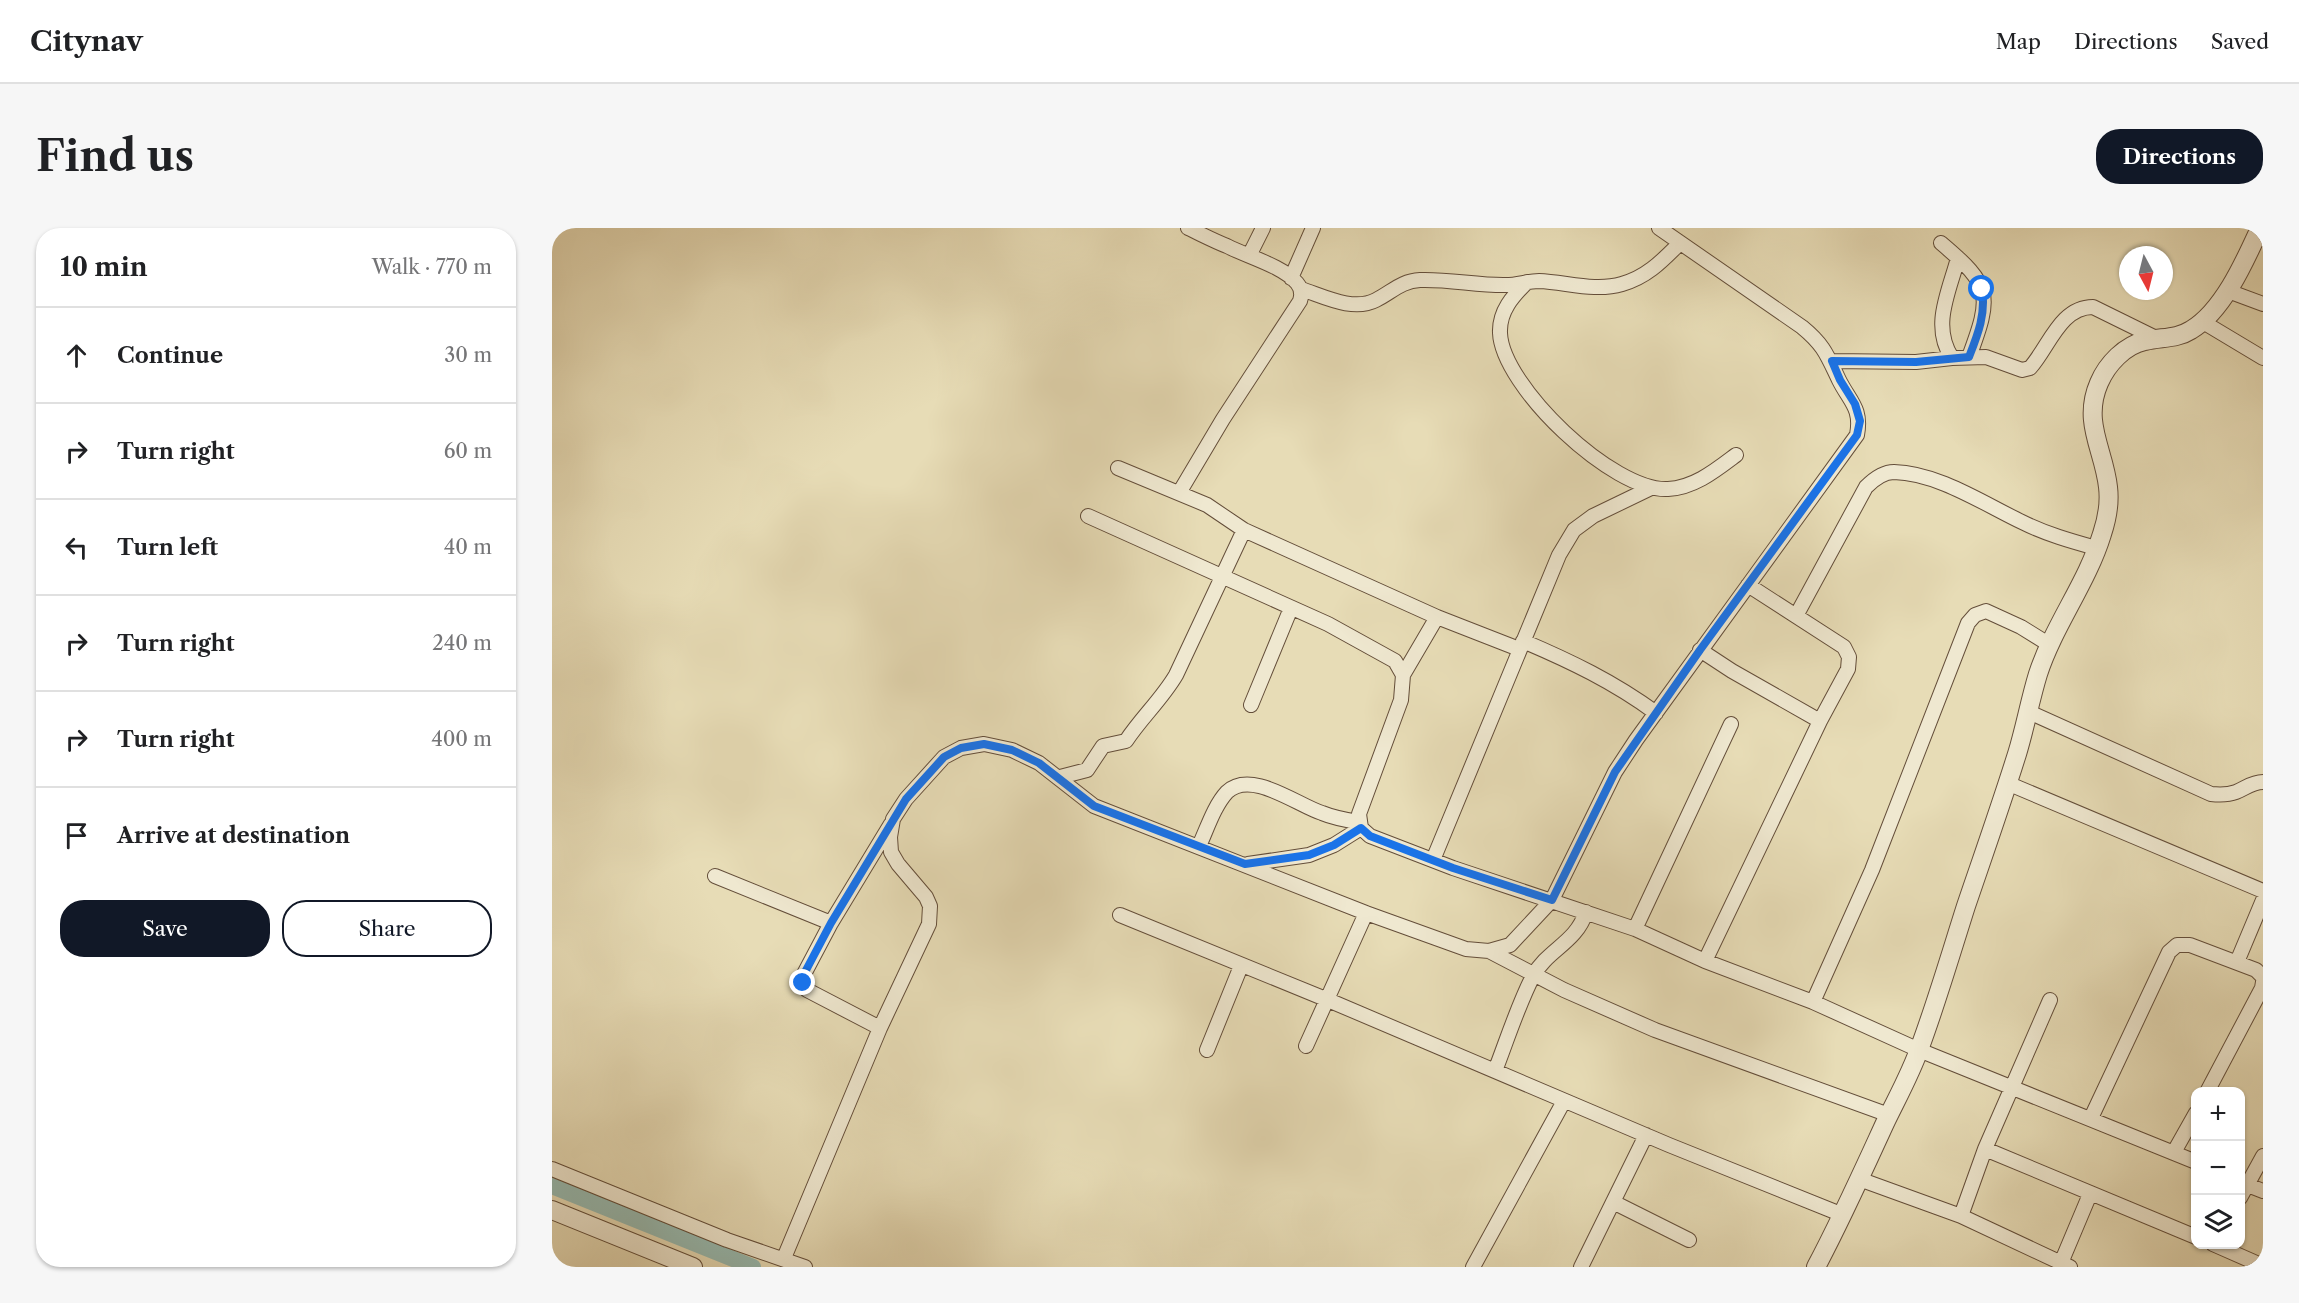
<!DOCTYPE html>
<html lang="en">
<head>
<meta charset="utf-8">
<style>
  :root { --surface:#fff; --page:#f6f6f6; --text:#202124; --muted:#757577; --line:#e0e0e0; --accent:#111827 }
  body { margin:0; font-family:"Libre Caslon Text",serif; background:var(--page); color:var(--text) }
  .controls { position:absolute; right:18px; bottom:18px; display:grid; overflow:hidden; border-radius:12px; box-shadow:0 2px 4px #0004 }
  .controls button { width:54px; height:54px; display:grid; place-items:center; padding:0; border:0; border-bottom:2px solid var(--line); background:var(--surface); color:var(--text); font:30px sans-serif }
  .compass { position:absolute; left:1567px; top:18px; width:54px; height:54px; border-radius:50%; background:var(--surface); box-shadow:0 2px 4px #0004; rotate:173deg }
  .stop { position:absolute; width:18px; height:18px; margin:-14px; border:4px solid #1a73e8; border-radius:50%; background:#fff }
  .stop.end { background:#1a73e8; border-color:#fff; box-shadow:0 2px 6px #0008 }
  .list { margin:0; padding:0; list-style:none }
  h2 { display:flex; justify-content:space-between; align-items:center; height:78px; margin:0; padding:0 24px; font-size:26px }
  h2 small { font-size:20px; font-weight:400; color:var(--muted) }
  .list li { display:grid; grid-template-columns:39px 1fr auto; gap:18px; align-items:center; box-sizing:border-box; height:96px; padding:0 24px; border-top:2px solid var(--line) }
  .list b { display:block; font-size:22px; white-space:nowrap }
  .list em { font-size:20px; font-style:normal; color:var(--muted) }
  .actions { display:flex; gap:12px; padding:18px 24px }
  .actions a { flex:1; padding:14px 0; border:2px solid var(--accent); border-radius:24px; text-align:center; font-size:21px; color:var(--accent) }
  .actions .main { background:var(--accent); color:#fff }
  .icon { flex:none; width:33px; height:33px; fill:none; stroke:currentColor; stroke-width:2; stroke-linecap:round; stroke-linejoin:round }
  .map { position:relative; flex:none; width:1711px; height:1039px; overflow:hidden; border-radius:24px }
  header { display:flex; align-items:center; gap:36px; box-sizing:border-box; height:84px; padding:0 30px; background:var(--surface); border-bottom:2px solid var(--line) }
  header strong { font-size:28px }
  nav { display:flex; gap:33px; margin-inline-start:auto; font-size:21px }
  .intro { display:flex; align-items:center; justify-content:space-between; box-sizing:border-box; height:144px; padding:0 36px }
  h1 { margin:0; font-size:42px }
  .button { padding:15px 27px; border-radius:24px; background:var(--accent); color:#fff; font-size:21px; font-weight:700 }
  main { display:flex; gap:36px; padding:0 36px }
  aside { flex:1; background:var(--surface); border-radius:24px; box-shadow:0 2px 4px #0004 }
  .map>svg:first-child { display:block }
</style>
</head>
<body>
<header>
<strong>Citynav</strong>
<nav><a>Map</a><a>Directions</a><a>Saved</a></nav>
</header>
<div class="intro"><h1>Find us</h1><a class="button">Directions</a></div>
<main>
<aside>
<h2>10 min<small>Walk · 770 m</small></h2>
<ul class="list">
<li><svg class="icon" aria-label="ahead" viewBox="0 0 24 24"><path d="M12 20V5M6 11l6-6 6 6"/></svg><div><b>Continue</b></div><em>30 m</em></li>
<li><svg class="icon" aria-label="right" viewBox="0 0 24 24"><path d="M7 20v-9h11M14 6l5 5-5 5"/></svg><div><b>Turn right</b></div><em>60 m</em></li>
<li><svg class="icon" aria-label="left" viewBox="0 0 24 24"><path d="M17 20v-9H6M10 6l-5 5 5 5"/></svg><div><b>Turn left</b></div><em>40 m</em></li>
<li><svg class="icon" aria-label="right" viewBox="0 0 24 24"><path d="M7 20v-9h11M14 6l5 5-5 5"/></svg><div><b>Turn right</b></div><em>240 m</em></li>
<li><svg class="icon" aria-label="right" viewBox="0 0 24 24"><path d="M7 20v-9h11M14 6l5 5-5 5"/></svg><div><b>Turn right</b></div><em>400 m</em></li>
<li><svg class="icon" aria-label="arrive" viewBox="0 0 24 24"><path d="M6 21V4h12l-3 4 3 4H6"/></svg><div><b>Arrive at destination</b></div></li>
</ul>
<div class="actions"><a class="main">Save</a><a>Share</a></div>
</aside>
<div class="map">
<svg width="1711" height="1039" viewBox="0 0 1711 1039">
  <rect width="100%" height="100%" fill="#e7dcb6"/>
  <filter id="stains"><feTurbulence type="fractalNoise" baseFrequency=".00333" numOctaves="4"/><feColorMatrix values="0 0 0 0 .2 0 0 0 0 .09 0 0 0 0 .02 0 0 0 .5 -.17"/></filter>
  <radialGradient id="worn" r=".72"><stop offset=".6" stop-color="#630" stop-opacity="0"/><stop offset="1" stop-color="#630" stop-opacity=".3"/></radialGradient>
  <g fill="none" stroke-linecap="round" stroke-linejoin="round">
    <path stroke="#97bbb2" stroke-width="16" d="M0 958 201 1039"/>
    <defs>
      <path id="minor" d="M1389 15C1440 58 1440 67 1417 129
        M698 26 711 0
        M739 50 761 0
        M975 54C961 68 947 83 948 105 950 158 1061 264 1116 261 1142 260 1164 242 1184 227
        M749 61C771 68 801 84 824 72 840 64 849 53 868 52 896 51 923 57 951 57 963 58 975 53 987 53 1014 54 1043 64 1070 56 1095 49 1110 33 1128 15
        M1676 63 1711 76
        M1651 94 1711 130
        M1400 130C1379 98 1397 64 1406 30
        M1280 133 1364 134 1400 130 1434 129 1470 142 1478 140C1497 119 1508 79 1541 79L1606 111
        M566 240 655 277 692 302 885 389 967 421
        M627 265 671 191 748 73C750 67 750 61 745 55 731 38 694 28 675 18 662 13 649 6 636 0
        M536 288 776 396 843 433 851 447 849 472 807 586 809 600 818 608 901 640 1083 701 1153 733 1261 774 1367 822 1644 934
        M1244 388 1314 259C1322 251 1331 244 1342 244 1386 245 1432 276 1470 294 1494 306 1519 313 1544 320
        M971 413C1018 433 1062 454 1104 485
        M1148 422 1180 443 1268 493
        M851 447 885 389
        M699 477 739 380
        M1477 484 1659 566C1668 567 1676 567 1684 564 1694 560 1700 554 1711 554
        M508 549 535 542 551 518 574 513C589 490 610 471 624 447L692 302
        M1455 555 1711 663
        M647 618C655 601 662 578 675 564 699 541 745 577 770 585 782 590 794 592 806 594
        M881 632 1007 327 1022 302 1041 288 1099 260
        M696 636 757 627 782 617 809 600
        M163 648 279 695
        M568 687 776 772 1117 917 1291 987
        M1083 701 1179 496
        M937 723 1012 762 1103 802 1337 887
        M1153 733 1268 493 1296 441 1297 429 1292 419 1196 357
        M1685 734 1711 672
        M1261 774 1320 642 1416 395 1423 387 1434 383 1469 399 1498 417
        M328 800 255 762 251 755 252 746 279 695 339 596
        M754 818 814 685
        M655 822 689 738
        M943 843C955 812 966 777 981 748 996 721 1024 715 1034 684
        M1655 864 1710 760 1711 754
        M1539 890 1617 724 1625 717H1638L1704 742 1711 749
        M1433 921 1644 1009
        M1622 924 1644 885
        M0 941 175 1012 253 1039
        M1307 951 1409 988 1518 1039
        M1688 954 1711 963
        M1688 970 1711 928
        M1061 974 1137 1012
        M1409 988 1433 921 1498 772
        M1661 1016 1711 1038
        M232 1030 328 800 377 696 378 678 374 669 346 636 339 624 338 609 341 591 354 571 392 529 409 520 432 516 460 522 487 535 542 578 814 685 914 721 937 723 958 717 1000 672 1063 544 1084 512 1305 207C1310 180 1298 174 1287 152 1275 127 1272 117 1250 99L1107 0
        M1509 1035 1538 966
        M921 1039 1012 873
        M1029 1039 1094 907"/>
      <path id="tertiary" d="M0 982 141 1039
        M1264 1039C1289 992 1311 943 1333 895 1345 870 1359 845 1368 819 1385 773 1399 725 1414 678 1431 628 1449 577 1465 526 1473 500 1478 472 1486 446 1502 397 1535 355 1550 306 1555 291 1558 275 1556 259 1552 222 1530 194 1547 155 1555 136 1573 117 1593 113 1609 109 1625 111 1639 102 1671 83 1693 33 1708 0"/>
    </defs>
    <use href="#minor" stroke="#644e3a" stroke-width="16"/>
    <use href="#tertiary" stroke="#644e3a" stroke-width="20"/>
    <use href="#minor" stroke="#efe8d0" stroke-width="14"/>
    <use href="#tertiary" stroke="#efe8d0" stroke-width="18"/>
  </g>
  <g fill="none" stroke-linecap="round" stroke-linejoin="round">
    <path stroke="#1a73e8" stroke-width="8" d="M251 755 252 746 279 695 354 571 392 529 409 520 432 516 460 522 487 535 542 578 693 636 757 627 782 617 809 600 818 608 901 640 1000 672 1063 544 1148 422 1305 207 1308 193 1303 176 1288 152 1280 133 1364 134 1417 129C1426 106 1434 86 1430 61"/>
  </g>
  <rect width="100%" height="100%" filter="url(#stains)"/>
  <rect width="100%" height="100%" fill="url(#worn)"/>
</svg>
<div class="controls">
<button>+</button>
<button>−</button>
<button><svg class="icon" aria-label="layers" viewBox="0 0 24 24"><path d="M12 4l9 5-9 5-9-5zM3 14l9 5 9-5"/></svg></button>
</div>
<svg class="compass" viewBox="-18 -18 36 36"><path d="M0-13l5 13h-10z" fill="#e53935"/><path d="M0 13l5-13h-10z" fill="#757577"/></svg>
<div class="stop" style="left:1430px;top:61px"></div>
<div class="stop end" style="left:251px;top:755px"></div>
</div>
</main>
</body>
</html>
